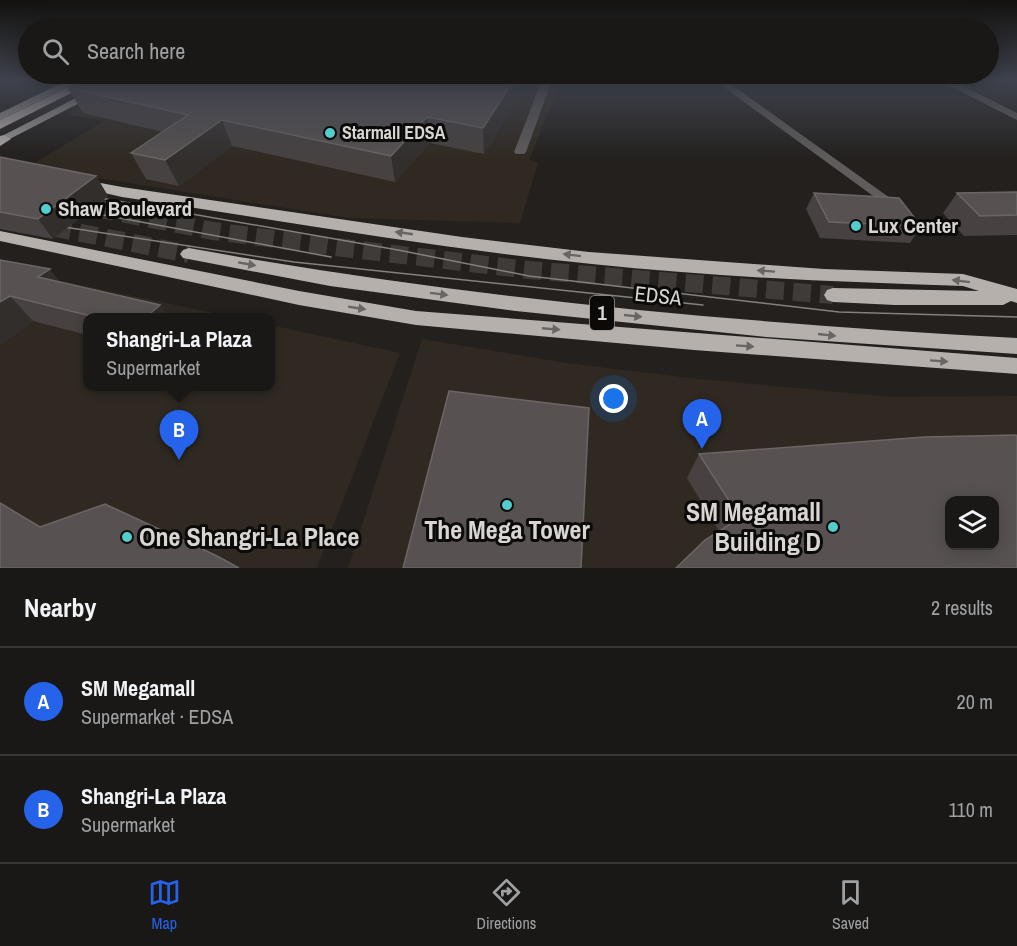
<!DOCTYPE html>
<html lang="en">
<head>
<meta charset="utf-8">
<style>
  :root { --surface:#1a1816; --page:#23211f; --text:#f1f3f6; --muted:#9fa0a1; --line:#383735; --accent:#2563eb }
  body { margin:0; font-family:"Archivo Narrow",sans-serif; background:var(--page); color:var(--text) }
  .controls { position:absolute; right:18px; bottom:18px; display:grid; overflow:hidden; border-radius:12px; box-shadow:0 3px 15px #0003 }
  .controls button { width:54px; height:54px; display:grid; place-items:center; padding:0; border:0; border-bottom:2px solid var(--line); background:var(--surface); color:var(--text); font:30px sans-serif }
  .you { position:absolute; left:614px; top:399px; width:21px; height:21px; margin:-15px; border:4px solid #fff; border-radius:50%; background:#1a73e8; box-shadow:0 0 0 9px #1a73e833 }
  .badge { display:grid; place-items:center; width:39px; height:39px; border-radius:50%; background:var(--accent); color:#fff; font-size:20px; font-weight:700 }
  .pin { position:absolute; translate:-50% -50px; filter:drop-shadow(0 2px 3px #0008) }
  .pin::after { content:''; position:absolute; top:32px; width:21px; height:18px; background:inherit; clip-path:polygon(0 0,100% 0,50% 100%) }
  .popup { position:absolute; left:83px; top:313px; width:192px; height:78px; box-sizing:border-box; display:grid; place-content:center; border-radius:12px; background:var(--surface); filter:drop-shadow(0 2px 4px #0005); font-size:20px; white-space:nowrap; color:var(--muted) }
  .popup b { font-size:22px; color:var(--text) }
  .popup::after { content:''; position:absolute; left:50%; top:100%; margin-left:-12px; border:12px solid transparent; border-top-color:var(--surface) }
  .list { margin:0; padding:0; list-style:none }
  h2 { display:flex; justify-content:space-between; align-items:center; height:78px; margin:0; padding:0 24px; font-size:26px }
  h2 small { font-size:20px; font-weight:400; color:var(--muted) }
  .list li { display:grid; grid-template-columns:39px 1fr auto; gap:18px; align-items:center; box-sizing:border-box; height:108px; padding:0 24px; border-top:2px solid var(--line) }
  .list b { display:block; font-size:22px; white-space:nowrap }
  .list p { margin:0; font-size:20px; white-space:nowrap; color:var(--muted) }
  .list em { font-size:20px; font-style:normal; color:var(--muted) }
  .icon { flex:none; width:33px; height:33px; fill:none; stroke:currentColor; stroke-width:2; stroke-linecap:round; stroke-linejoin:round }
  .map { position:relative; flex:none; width:1017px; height:568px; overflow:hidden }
  .search { position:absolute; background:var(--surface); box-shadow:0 3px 15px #0003; left:18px; right:18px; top:18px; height:66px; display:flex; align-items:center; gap:15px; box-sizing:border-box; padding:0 21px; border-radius:33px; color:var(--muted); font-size:22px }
  .sheet { height:294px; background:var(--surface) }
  nav { display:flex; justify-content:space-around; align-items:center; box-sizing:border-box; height:84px; border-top:2px solid var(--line); background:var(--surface); font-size:16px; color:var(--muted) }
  nav a { display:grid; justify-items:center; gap:3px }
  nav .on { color:var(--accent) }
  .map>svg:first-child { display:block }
</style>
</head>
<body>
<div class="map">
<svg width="1017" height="568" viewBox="0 0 1017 568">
  <rect width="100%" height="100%" fill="#23201d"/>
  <path fill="#2f2921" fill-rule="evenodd" d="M135 80H548L561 82 529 160 538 163 520 223 349 218 85 176 31 165 104 121 68 114Z
    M0 268 233 317 88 318V386H270L271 325 400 353 317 568H0Z
    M422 339 567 363 690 378 891 397 1017 396V568H348ZM950 500H994V546H950Z"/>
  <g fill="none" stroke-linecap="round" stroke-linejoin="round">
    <path stroke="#204a4e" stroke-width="4.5" d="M1014 80 1017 81"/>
    <path stroke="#3e3b38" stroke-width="18" stroke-dasharray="18 9" stroke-linecap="butt" d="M70 203 213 231 344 248 529 270 833 295
      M0 217 189 254"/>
    <path fill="#5f5c5b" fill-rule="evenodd" d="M542 80H552L526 152 524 154H516L514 152Z
      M714 80H725L890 198 884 202 880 201Z
      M938 80H951L1017 113V120Z"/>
    <path fill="#9d9896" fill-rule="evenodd" d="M68 80H81L0 120V113Z
      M111 80H124L0 144V137Z"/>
    <path fill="#b6b0ad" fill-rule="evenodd" d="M82 80H97L0 129V120Z
      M4 135 11 139 0 146V136Z
      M79 179 122 187 462 237 589 252 824 269 963 274 1017 289V303L1011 301 1003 305H895L833 302 827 300 824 295 827 290 833 288 979 291 963 286C839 282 715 277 592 264 435 248 278 220 122 197L74 186 72 183 74 180Z
      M0 231 299 291 416 311 1017 358V374L694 350 416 325 299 305 0 241Z
      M189 248C463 298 739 323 1017 338V354L766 337 516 311 330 286 183 258 180 254 183 250Z"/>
    <path stroke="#83807d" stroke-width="1.5" d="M89 196 398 250 529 276 839 312 1017 317
      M71 209 331 257
      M51 225 294 262 703 305"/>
  </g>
  <path fill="#474241" d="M85 80H518V99L484 154 430 143 395 182 232 146 179 186 146 179 131 153 163 132 83 113 68 88Z
    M0 157 96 176 108 196 53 239 0 229Z
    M1017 192V235L964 236 943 213 957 193Z
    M814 193 921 226 910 243 820 238 806 209Z
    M0 260 60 282 169 318H87V335L33 321 0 345Z
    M1017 437 719 531 687 478 699 454Z"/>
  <path fill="#322e2c" d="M0 80H31L0 95Z
    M514 80H518V99L484 154 483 128Z
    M427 117 430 143 395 182 391 156Z
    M222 120 232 146 179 186 165 160Z
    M96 176 108 196 53 239 38 219Z
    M50 269 70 295 38 277Z
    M10 296 33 321 0 345V302Z
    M160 305 169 318H145Z"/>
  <path fill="#575251" stroke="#6b6665" stroke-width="1.5" fill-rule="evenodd" d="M85 80H514L483 128 427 117 391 156 222 120 165 160 131 153 188 115 68 88Z
    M0 157 96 176 38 219 0 212Z
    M1017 192V215L980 216 957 193Z
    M814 193 899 198 921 226 829 222Z
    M0 260 50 269 38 277 160 305 145 318H99L10 296 0 302Z
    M449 391 589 408 581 568H403Z
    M1016 435 1017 437V568H676L705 540 740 518 699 454 924 437ZM950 501H994V546H950Z
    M0 503 40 527 105 504 217 556 239 568H0Z"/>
  <defs><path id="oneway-solid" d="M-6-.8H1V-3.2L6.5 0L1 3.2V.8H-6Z" transform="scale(1.5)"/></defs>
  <g fill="#696563">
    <use href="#oneway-solid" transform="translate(404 233) rotate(-172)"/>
    <use href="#oneway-solid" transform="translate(572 255) rotate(-173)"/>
    <use href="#oneway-solid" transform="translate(247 264) rotate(10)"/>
    <use href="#oneway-solid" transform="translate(766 271) rotate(-176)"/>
    <use href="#oneway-solid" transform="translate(961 281) rotate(-173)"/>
    <use href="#oneway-solid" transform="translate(439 294) rotate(7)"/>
    <use href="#oneway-solid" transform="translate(357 308) rotate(9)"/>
    <use href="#oneway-solid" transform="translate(633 316) rotate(6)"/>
    <use href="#oneway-solid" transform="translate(551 329) rotate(5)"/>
    <use href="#oneway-solid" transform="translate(827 335) rotate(6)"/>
    <use href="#oneway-solid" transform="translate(745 346) rotate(4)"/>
    <use href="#oneway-solid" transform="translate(939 361) rotate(4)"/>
  </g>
  <linearGradient id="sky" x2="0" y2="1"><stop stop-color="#131210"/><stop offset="0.5" stop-color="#3f424c"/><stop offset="1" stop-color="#3f424c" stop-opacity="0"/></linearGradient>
  <rect width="1017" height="160" fill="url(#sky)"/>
  <g fill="#52cdcd" stroke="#0b0a09" stroke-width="2">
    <circle cx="330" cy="133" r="6"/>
    <circle cx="46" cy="209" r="6"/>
    <circle cx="856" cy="226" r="6"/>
    <circle cx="507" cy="505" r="6"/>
    <circle cx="833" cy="527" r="6"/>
    <circle cx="127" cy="537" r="6"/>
  </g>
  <g text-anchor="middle" stroke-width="6" stroke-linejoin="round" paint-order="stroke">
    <g font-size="18" font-weight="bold" fill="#d8d5d3" stroke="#0b0a09" text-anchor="start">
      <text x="342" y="139">Starmall EDSA</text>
    </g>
    <rect fill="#0b0a09" stroke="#9a9896" stroke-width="1.5" x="590" y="296" width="24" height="34" rx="4.5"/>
    <g font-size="20" font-weight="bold" fill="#d8d5d3">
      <text x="602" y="320">1</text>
    </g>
    <g font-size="21" font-weight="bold" fill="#d8d5d3" stroke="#0b0a09" text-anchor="start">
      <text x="58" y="216">Shaw Boulevard</text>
      <text x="868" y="233">Lux Center</text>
    </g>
    <g font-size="21" fill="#d8d5d3" stroke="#0b0a09">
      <text transform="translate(658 296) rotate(6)" y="7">EDSA</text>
    </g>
    <g font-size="26" font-weight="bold" fill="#d8d5d3" stroke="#0b0a09" text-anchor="end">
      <text x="821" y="521">SM Megamall<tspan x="821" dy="30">Building D</tspan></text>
      <text x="507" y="539" text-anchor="middle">The Mega Tower</text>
      <text x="139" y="546" text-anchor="start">One Shangri-La Place</text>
    </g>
  </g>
</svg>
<div class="controls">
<button><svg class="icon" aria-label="layers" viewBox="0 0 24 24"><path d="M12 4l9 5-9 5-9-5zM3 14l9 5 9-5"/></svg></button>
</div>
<div class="you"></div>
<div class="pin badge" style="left:702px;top:449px">A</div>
<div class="pin badge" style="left:179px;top:460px">B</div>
<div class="popup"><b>Shangri-La Plaza</b>Supermarket</div>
<div class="search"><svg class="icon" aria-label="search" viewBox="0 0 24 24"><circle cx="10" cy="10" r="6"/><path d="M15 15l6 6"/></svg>Search here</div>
</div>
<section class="sheet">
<h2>Nearby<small>2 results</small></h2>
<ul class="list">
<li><span class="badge">A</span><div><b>SM Megamall</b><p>Supermarket · EDSA</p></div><em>20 m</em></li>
<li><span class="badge">B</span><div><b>Shangri-La Plaza</b><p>Supermarket</p></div><em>110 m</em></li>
</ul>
</section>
<nav>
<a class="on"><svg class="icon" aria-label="map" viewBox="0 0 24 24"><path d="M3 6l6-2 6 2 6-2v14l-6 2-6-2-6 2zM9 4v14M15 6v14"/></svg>Map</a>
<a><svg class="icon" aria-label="directions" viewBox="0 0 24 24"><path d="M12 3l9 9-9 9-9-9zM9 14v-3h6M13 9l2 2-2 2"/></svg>Directions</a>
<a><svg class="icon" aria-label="saved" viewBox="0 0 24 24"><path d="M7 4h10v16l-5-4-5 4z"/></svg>Saved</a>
</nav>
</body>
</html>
